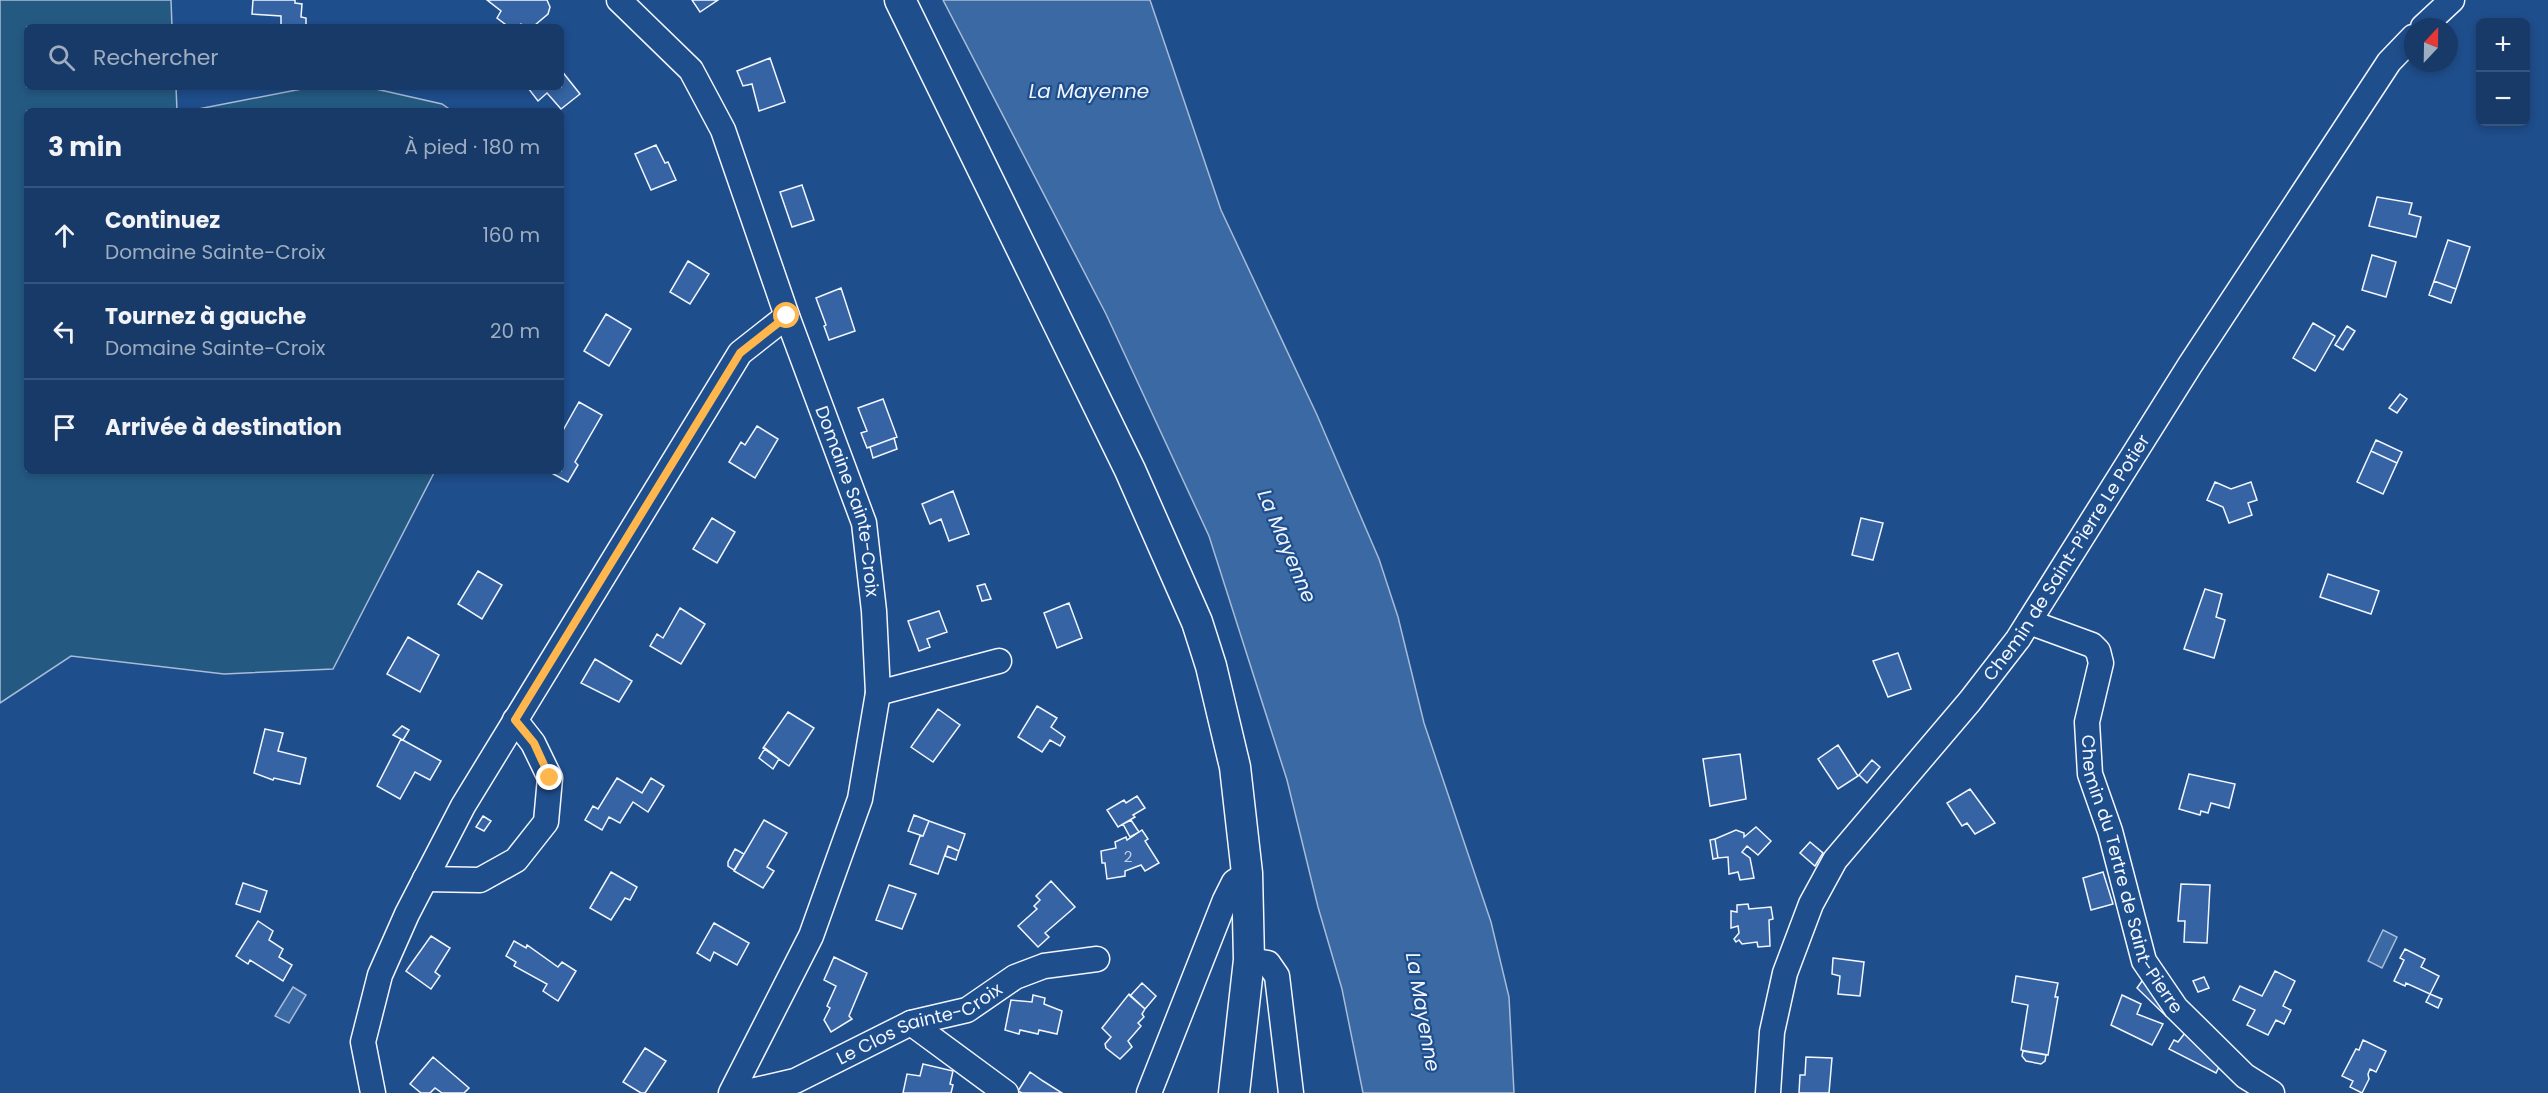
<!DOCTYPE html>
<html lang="fr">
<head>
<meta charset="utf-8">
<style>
  :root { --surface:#173a69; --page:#20416f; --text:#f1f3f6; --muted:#9eadc0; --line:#36547d }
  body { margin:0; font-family:Poppins,sans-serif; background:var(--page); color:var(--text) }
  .controls { position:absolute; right:18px; top:18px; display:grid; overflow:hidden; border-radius:9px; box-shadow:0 3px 9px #0003 }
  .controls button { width:54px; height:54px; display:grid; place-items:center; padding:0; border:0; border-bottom:2px solid var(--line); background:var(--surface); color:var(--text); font:30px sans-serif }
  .compass { position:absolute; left:2404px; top:18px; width:54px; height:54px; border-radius:50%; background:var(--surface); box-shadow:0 3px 9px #0003; rotate:22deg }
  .stop { position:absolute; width:18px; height:18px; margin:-14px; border:4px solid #ffb74d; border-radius:50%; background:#fff }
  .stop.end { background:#ffb74d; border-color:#fff; box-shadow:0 2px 6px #0008 }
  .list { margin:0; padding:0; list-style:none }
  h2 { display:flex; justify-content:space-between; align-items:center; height:78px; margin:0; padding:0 24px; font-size:26px }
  h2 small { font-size:20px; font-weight:400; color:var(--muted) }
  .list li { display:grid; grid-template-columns:39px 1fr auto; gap:18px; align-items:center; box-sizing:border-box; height:96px; padding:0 24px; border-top:2px solid var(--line) }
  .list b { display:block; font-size:22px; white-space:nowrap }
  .list p { margin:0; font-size:20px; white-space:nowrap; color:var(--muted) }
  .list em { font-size:20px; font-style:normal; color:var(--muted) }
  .icon { flex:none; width:33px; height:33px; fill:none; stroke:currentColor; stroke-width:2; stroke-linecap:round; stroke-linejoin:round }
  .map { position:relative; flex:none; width:2548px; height:1093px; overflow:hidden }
  .search { position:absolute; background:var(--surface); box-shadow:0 3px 9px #0003; left:24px; top:24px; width:540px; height:66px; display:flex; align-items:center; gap:15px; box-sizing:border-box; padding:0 21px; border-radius:9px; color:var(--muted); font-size:22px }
  .panel { position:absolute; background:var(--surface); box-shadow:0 3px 9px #0003; left:24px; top:108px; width:540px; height:366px; border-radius:9px }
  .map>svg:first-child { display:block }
</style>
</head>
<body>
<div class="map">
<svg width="2548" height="1093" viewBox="0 0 2548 1093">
  <rect width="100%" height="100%" fill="#1f4e8c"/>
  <path fill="#245a82" stroke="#a8bbd7" stroke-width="1.5" d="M0 0H171L172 27H27V87H176L177 111H27V471H435L333 669 224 674 71 656 0 703Z
    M312 87H367L442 104 452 111H188Z"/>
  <path fill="#3b69a3" stroke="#a8bbd7" stroke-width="1.5" d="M943 0H1150L1221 210 1317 415 1379 559 1398 617 1424 723 1491 922 1509 997 1514 1093H1363L1342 989 1318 907 1287 780 1209 536 1106 314Z
    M2383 930 2397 937 2382 968 2368 961Z
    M293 987 306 995 289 1023 275 1016Z"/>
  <path fill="#3563a3" stroke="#f2f6ff" stroke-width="1.5" d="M253 0H295V3L302 4 301 17 306 18V27H281V16L252 14Z
    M487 0H547L550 7 548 14 535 25 537 27H525L521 24 519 27H509L497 18 501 11Z
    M692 0H718L700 12Z
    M770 58 785 102 759 111 752 84 743 86 737 71Z
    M561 70 580 94 561 109 547 93 538 101 528 88 561 87Z
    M656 145 665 163 668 162 676 180 651 190 635 154Z
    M802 185 814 220 792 227 780 192Z
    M2377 197 2412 203 2409 214 2421 217 2416 237 2369 226Z
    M2448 240 2470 247 2456 289 2434 281Z
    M2372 255 2396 262 2386 297 2362 290Z
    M688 261 709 274 690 304 670 292Z
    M2434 281 2456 289 2451 303 2429 295Z
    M841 288 855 331 829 340 824 326 826 325 816 298Z
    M606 314 631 329 609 366 584 351Z
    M2313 323 2335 336 2315 371 2293 358Z
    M2347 326 2355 331 2343 350 2335 345Z
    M2400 394 2407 399 2397 413 2389 408Z
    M883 399 897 437 867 448 861 433 867 431 858 408Z
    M579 402 602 415 575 462 578 465 568 482 548 471H561V434Z
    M757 426 778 439 755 478 729 462 741 442 745 445Z
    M894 438 897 449 873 458 870 447Z
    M2376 440 2402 452 2397 463 2371 451Z
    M2371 451 2397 463 2383 494 2357 482Z
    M2215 482 2231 489 2251 482 2257 500 2248 503 2252 515 2229 523 2223 507 2207 500Z
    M953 491 969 534 949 541 941 519 930 524 922 504Z
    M712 518 735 532 717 563 693 549Z
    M1861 518 1883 523 1873 560 1852 555Z
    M478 571 502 585 482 619 458 604Z
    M2328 574 2379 591 2371 614 2320 597Z
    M985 584 991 599 982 601 977 586Z
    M2205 589 2222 594 2216 617 2225 620 2214 658 2184 649Z
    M1069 603 1082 638 1057 648 1044 613Z
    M680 608 705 624 681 664 650 646 657 634 663 638Z
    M939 611 947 632 927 639 930 647 919 651 908 621Z
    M408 637 439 655 420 692 387 674Z
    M1898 653 1911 689 1888 697 1873 661Z
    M595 659 632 681 619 702 581 683Z
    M1037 706 1057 718 1051 727 1065 737 1060 746 1050 740 1042 752 1018 737Z
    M938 709 960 725 933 762 911 747Z
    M788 712 814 728 789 766 763 748Z
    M402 726 409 730 403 740 393 735Z
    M265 729 283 733 278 751 306 758 300 784 274 778 273 780 254 773Z
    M401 739 441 761 430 780 415 772 400 799 377 786Z
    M1838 745 1858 776 1838 789 1818 759Z
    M765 748 779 759 773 769 759 758Z
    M1740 754 1746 799 1710 806 1703 759Z
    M1872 760 1880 767 1867 783 1859 775Z
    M2189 774 2235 784 2229 808 2211 803 2208 813 2201 811 2200 815 2179 809Z
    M617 778 642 793 651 778 664 786 648 812 633 802 620 823 609 817 602 830 585 820 593 806 598 809Z
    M1970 789 1995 823 1975 834 1967 823 1962 826 1947 803Z
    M1137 796 1145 808 1133 815 1135 817 1118 827 1107 810 1124 800 1126 803Z
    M914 815 929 821 923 836 908 831Z
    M483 816 491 821 484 831 476 827Z
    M764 820 787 833 767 867 774 871 763 888 734 871Z
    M1131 820 1139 832 1130 837 1123 824Z
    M929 821 965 834 959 851 948 846 938 874 910 864 920 836H923Z
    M1756 827 1771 841 1758 855 1747 846 1742 852 1750 858 1754 878 1740 880 1738 872 1729 874 1728 857 1718 858 1715 839 1736 830 1744 833V837Z
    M1142 830 1148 839 1145 841 1159 863 1145 871 1141 865 1125 871V876L1107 879 1105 863H1102L1101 851 1116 848 1115 842 1126 837 1127 840Z
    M1715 839 1718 858 1713 859 1710 840Z
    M1810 842 1823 853 1815 866 1800 853Z
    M948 846 959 851 956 860 945 856Z
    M735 849 744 854 734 870 728 866V862Z
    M611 872 637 887 630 900 625 898 611 920 590 908Z
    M2103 872 2113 904 2091 910 2083 878Z
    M1051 881 1075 907 1045 933 1049 937 1038 947 1018 926 1037 909 1034 906 1040 900 1036 896Z
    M243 883 267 891 260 912 236 904Z
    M2181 884 2210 885 2207 943 2184 942 2185 921H2178Z
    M889 885 916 894 902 929 876 920Z
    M1748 904 1749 909 1771 907 1773 919 1769 920 1770 946 1758 947 1757 942 1742 944 1739 940 1736 942 1734 939 1739 933 1738 926 1731 928V911L1737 912V905Z
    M258 921 273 931 269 940 283 949 279 957 292 965 283 981 250 960 248 964 236 956Z
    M714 923 749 943 737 965 714 952 710 961 697 953Z
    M431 936 450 948 435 972 440 976 431 989 406 971Z
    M514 941 526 948 527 945 558 967 562 962 576 971 558 1001 543 991 547 984 514 966 516 962 506 956Z
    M2405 949 2425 959 2421 967 2439 976 2430 994 2406 983 2405 986 2394 981 2404 960 2400 958Z
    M834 957 867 973 849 1016 852 1019 831 1032 824 1020 830 1008 827 1006 836 986 824 980Z
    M1833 958 1864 962 1860 996 1838 994 1840 976 1832 974Z
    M2275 971 2295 981 2283 1006 2291 1010 2284 1024 2276 1020 2268 1035 2247 1025 2255 1010 2233 1000 2240 986 2262 996Z
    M2016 976 2058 983 2055 997H2058L2048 1055 2021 1050 2028 1005 2012 1002Z
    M2145 977 2171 1005 2166 1016 2137 988Z
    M2204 977 2209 988 2198 992 2193 981Z
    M1142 983 1156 996 1145 1009 1130 996Z
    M1129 994 1145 1009 1142 1014 1144 1017 1138 1023 1141 1026 1128 1041 1132 1047 1120 1059 1106 1048 1105 1044 1111 1037 1102 1028Z
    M2430 994 2442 999 2438 1008 2426 1002Z
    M1033 995 1045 998 1044 1004 1062 1011 1057 1034 1039 1030 1038 1034 1020 1030 1019 1034 1005 1030 1011 1000 1032 1002Z
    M2122 995 2141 1004 2137 1014 2163 1024 2152 1045 2111 1025Z
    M2185 1033 2197 1040 2196 1045 2210 1052 2221 1063 2216 1073 2169 1049 2174 1040 2178 1042Z
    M2363 1040 2386 1051 2376 1072 2370 1069 2368 1074 2369 1079 2362 1093 2350 1087 2353 1081 2342 1076 2356 1049 2359 1050Z
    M645 1048 666 1061 645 1093H641L623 1082Z
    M2023 1051 2046 1055 2045 1061 2041 1064 2026 1061 2022 1056Z
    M433 1057 469 1088 464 1093H442L435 1088 430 1093H421L410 1084Z
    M1806 1057 1832 1058 1829 1093H1799L1800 1075H1805Z
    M923 1064 953 1071 950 1084 953 1085 951 1093H903L907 1074 920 1076Z
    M1030 1072 1043 1081 1062 1093H1022L1018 1091Z"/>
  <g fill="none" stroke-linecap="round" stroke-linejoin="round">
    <defs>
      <g id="minor">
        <path id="s1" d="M619 0 691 70 723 130 787 316 864 523 874 611 878 693 860 799 811 936 731 1093"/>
        <path d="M2423 27 2452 0"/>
        <path id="s2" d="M2029 622 2092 645 2098 651 2101 663 2087 722 2090 774 2110 831 2144 961 2176 1008 2245 1076 2272 1093"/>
        <path d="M878 693 999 661"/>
        <path d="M425 879 480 880 516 860 546 822 550 778 533 743 515 720"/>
        <path d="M1249 960 1268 963 1277 976 1291 1093"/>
        <path d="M911 1023 1006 1093"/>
        <path d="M373 1093 363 1042 380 975 407 914 463 806 740 353 787 316"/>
        <path id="s3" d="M742 1093 795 1081 911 1023 967 1010 1015 977 1044 966 1097 959"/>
        <path d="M1149 1093 1225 900 1234 882 1247 873"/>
        <path id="s4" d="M1768 1093 1772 1032 1785 973 1811 904 1835 860 1970 701 2018 639 2190 365 2301 196 2389 62 2413 37"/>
      </g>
      <path id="major" d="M900 0 1130 470 1197 622 1211 666 1235 767 1247 873 1249 960 1234 1093"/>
    </defs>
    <use href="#minor" stroke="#f2f6ff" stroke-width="27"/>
    <use href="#major" stroke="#f2f6ff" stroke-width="33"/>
    <use href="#minor" stroke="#1f4e8c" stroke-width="24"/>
    <use href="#major" stroke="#1f4e8c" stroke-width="30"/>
  </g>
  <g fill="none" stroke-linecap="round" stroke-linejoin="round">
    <path stroke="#ffb74d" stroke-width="8" d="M550 778 534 743 515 720 740 353 787 316"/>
  </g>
  <g text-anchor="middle" stroke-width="4.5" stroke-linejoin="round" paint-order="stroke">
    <g font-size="15" fill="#c3d1e8">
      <text x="1128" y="862">2</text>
    </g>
    <g font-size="18" fill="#f2f6ff" stroke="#1f4e8c">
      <text dy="6" stroke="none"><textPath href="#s1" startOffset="561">Domaine Sainte-Croix</textPath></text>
      <text dy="6" stroke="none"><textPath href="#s4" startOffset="627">Chemin de Saint-Pierre Le Potier</textPath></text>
      <text dy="6" stroke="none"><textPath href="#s2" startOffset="309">Chemin du Tertre de Saint-Pierre</textPath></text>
      <text dy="6" stroke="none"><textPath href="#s3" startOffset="192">Le Clos Sainte-Croix</textPath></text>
    </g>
    <g font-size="20" font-style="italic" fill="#f2f6ff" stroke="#1f4e8c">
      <text x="1089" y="98">La Mayenne</text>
      <text transform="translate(1287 546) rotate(67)" y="7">La Mayenne</text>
      <text transform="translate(1423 1012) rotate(80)" y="7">La Mayenne</text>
    </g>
  </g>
</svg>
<div class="controls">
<button>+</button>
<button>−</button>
</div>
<svg class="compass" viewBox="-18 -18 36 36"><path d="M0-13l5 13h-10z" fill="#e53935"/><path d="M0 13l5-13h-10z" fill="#9eadc0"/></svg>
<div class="stop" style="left:787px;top:316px"></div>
<div class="stop end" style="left:550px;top:778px"></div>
<div class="search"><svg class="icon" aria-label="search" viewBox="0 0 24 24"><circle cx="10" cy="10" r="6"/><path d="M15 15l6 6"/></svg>Rechercher</div>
<section class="panel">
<h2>3 min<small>À pied · 180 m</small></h2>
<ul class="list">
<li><svg class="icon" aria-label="ahead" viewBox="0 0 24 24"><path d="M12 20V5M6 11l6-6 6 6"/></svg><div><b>Continuez</b><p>Domaine Sainte-Croix</p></div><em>160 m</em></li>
<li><svg class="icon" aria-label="left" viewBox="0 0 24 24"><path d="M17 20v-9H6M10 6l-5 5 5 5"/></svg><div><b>Tournez à gauche</b><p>Domaine Sainte-Croix</p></div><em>20 m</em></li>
<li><svg class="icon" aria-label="arrive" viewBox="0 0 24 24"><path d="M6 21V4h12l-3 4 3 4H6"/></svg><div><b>Arrivée à destination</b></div></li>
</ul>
</section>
</div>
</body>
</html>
